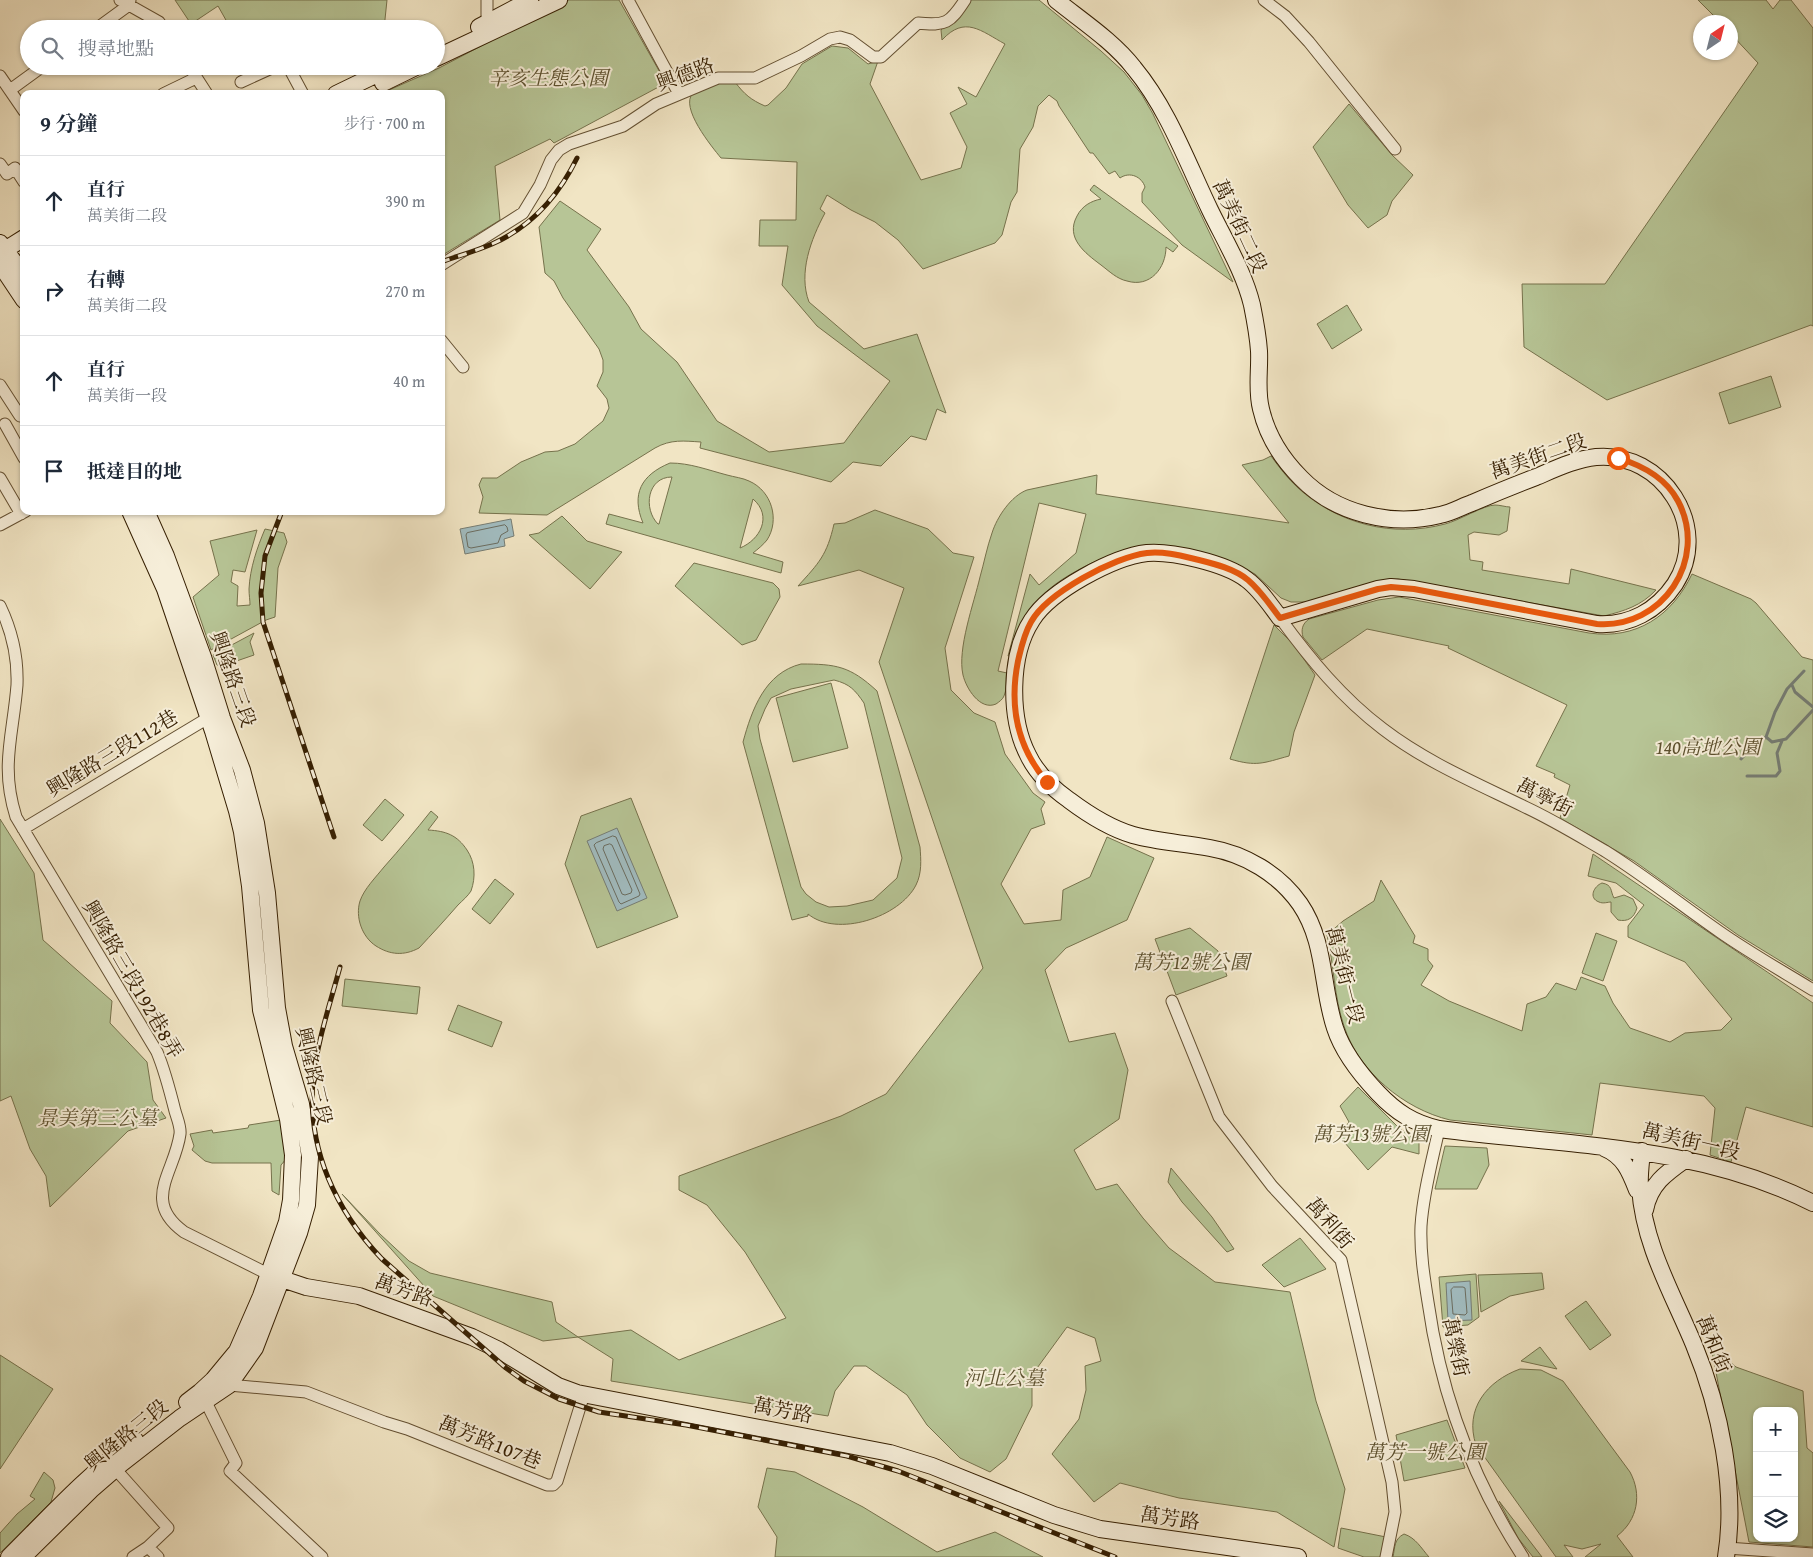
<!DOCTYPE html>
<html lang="zh-TW">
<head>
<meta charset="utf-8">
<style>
  :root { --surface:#fff; --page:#f6f6f7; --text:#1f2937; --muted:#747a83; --line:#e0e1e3 }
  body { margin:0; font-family:"Gentium Book Plus","Noto Serif TC",serif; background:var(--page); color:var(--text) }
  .controls { position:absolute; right:15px; bottom:15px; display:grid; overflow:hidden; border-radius:10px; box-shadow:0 1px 4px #0004 }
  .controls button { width:45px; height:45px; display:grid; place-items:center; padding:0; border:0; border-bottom:1px solid var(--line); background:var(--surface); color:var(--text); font:25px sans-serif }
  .compass { position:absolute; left:1693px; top:15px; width:45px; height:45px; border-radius:50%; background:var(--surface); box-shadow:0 1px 4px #0004; rotate:35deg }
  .stop { position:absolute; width:15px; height:15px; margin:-11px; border:4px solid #ea580c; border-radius:50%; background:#fff }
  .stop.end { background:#ea580c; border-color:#fff; box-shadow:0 1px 5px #0008 }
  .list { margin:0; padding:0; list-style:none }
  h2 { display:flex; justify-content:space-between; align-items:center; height:65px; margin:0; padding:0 20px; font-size:21px }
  h2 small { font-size:16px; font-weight:400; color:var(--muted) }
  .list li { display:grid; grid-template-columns:32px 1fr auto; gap:15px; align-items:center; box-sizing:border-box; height:90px; padding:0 20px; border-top:1px solid var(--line) }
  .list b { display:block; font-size:19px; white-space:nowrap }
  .list p { margin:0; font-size:16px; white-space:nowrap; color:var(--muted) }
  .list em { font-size:16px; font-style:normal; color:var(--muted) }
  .icon { flex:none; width:28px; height:28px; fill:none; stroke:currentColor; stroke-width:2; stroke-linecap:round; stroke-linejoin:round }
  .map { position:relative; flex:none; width:1813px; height:1557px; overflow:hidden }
  .search { position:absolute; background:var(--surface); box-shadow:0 1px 4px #0004; left:20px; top:20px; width:425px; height:55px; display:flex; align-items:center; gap:12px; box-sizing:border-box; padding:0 18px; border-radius:28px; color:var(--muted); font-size:19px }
  .panel { position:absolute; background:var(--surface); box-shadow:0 1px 4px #0004; left:20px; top:90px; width:425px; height:425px; border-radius:10px }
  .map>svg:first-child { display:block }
</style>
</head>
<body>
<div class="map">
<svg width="1813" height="1557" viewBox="0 0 1813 1557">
  <rect width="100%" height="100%" fill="#f1e5c4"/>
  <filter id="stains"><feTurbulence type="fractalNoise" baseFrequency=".004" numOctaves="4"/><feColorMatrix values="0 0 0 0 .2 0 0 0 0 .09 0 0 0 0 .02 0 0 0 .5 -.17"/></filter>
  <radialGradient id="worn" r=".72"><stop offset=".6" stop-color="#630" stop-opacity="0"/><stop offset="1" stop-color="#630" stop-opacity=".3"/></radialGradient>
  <path fill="#b7c596" stroke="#76724c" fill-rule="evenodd" d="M175 0H387L384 29H231L218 6 191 24Z
    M569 0H619L666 83 554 143 550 139 495 166 500 220 441 256V94H380L439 68Z
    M970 0H1039L1101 51 1124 72 1142 95 1153 114 1233 282 1182 245 1142 202V193L1145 187C1142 177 1130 171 1120 178L1115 171 1109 174 1093 153H1090L1059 106 1057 101 1049 95 1038 106 1033 127 1020 149 1017 192 1011 202 1002 235 995 243 923 269 898 240 875 222 851 210 827 195 820 209 825 213C811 239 798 273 809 302L864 349 917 334 946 413 937 409 926 440 911 436 881 466 853 462 831 482 700 448 701 442C684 441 671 439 655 448L547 515 479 513 483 497 479 485 482 478H497L521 462 545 452 558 451 575 444 603 421 609 408 607 399 597 386 603 372V360L599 349 563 298 554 281 545 273 539 227 560 201 601 229 587 250 629 307 641 329 677 362 717 421 769 452 844 443 890 381 817 326 782 285 788 246H759L760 220H796L797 162 721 158C712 147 679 107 693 93 702 83 722 84 735 82 744 94 751 100 765 106L768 105 786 88 802 64 832 46 848 48 868 64 878 61 870 84 921 180 961 168 967 147 950 113 967 104 958 87 976 97 1005 44C981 31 965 15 942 40L941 30Z
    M1698 0H1766L1773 9 1780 0H1791L1813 28V326L1811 325 1607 400 1524 347 1522 284H1605L1758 63 1731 34 1730 22H1720Z
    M1349 104 1392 155 1413 175 1392 201 1387 215 1368 228 1348 205 1313 147Z
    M1094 185 1178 246 1173 252 1166 247C1166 268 1150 288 1127 281 1117 279 1109 271 1101 265 1085 253 1065 238 1077 216 1082 206 1091 201 1101 199L1090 190Z
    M1347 305 1362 330 1332 349 1317 324Z
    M1771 376 1781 407 1729 424 1719 393Z
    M1271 456C1279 467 1288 479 1298 488 1338 524 1393 538 1445 524 1458 521 1484 505 1495 505 1500 505 1506 507 1510 507L1507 531 1499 535 1474 532 1468 535 1470 560 1483 562 1482 570 1569 584 1571 569 1656 590C1641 606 1624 611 1604 616L1398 579 1378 581 1306 602H1291L1281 598 1255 574 1229 561 1147 546C1127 547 1110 555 1092 563 1048 584 1021 607 1010 656H1008L1030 574 1039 585 1076 553 1086 514 1039 503 998 671 1007 673C1006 680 1007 690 1004 696 1003 699 999 702 996 704 980 711 966 688 963 675 957 649 974 603 980 577 984 563 987 547 992 533 997 517 1011 496 1027 490L1097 475 1096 494 1289 523 1242 465 1263 460Z
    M670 463C690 463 708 470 727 475 734 477 743 478 749 481 772 491 780 520 767 540 763 545 758 549 753 553L783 562 781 573 606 524 609 514 643 523C631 494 641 475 670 463ZM672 477 659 524H658C643 509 647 477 672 477ZM753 499C773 516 760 540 740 548Z
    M875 510 928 529 953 553 974 557 945 648 951 690 974 713 995 722 1005 754 1033 793 1045 802 1041 809 1045 824 1031 829 1001 884 1024 924 1061 920 1063 890 1090 877 1107 837 1154 858 1127 920 1066 948 1045 970 1069 1042 1115 1033 1128 1070 1119 1119 1074 1150 1096 1190 1117 1184 1143 1218 1169 1248 1215 1282 1290 1292 1316 1401 1345 1489 1334 1547 1277 1512 1179 1498 1120 1483 1094 1502 1052 1454 1079 1419 1086 1390 1085 1366 1101 1361 1095 1338 1067 1327 1032 1375V1406L1006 1459 990 1472 960 1458 927 1425 907 1395 866 1366H854L835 1391 828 1416 611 1381 613 1359 578 1337 543 1341 433 1296 342 1194 380 1234 409 1261 430 1273 552 1302 556 1322 578 1337 631 1330 679 1360 786 1318 745 1252 707 1205 679 1190V1176L841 1116 886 1094 983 968 879 662 904 588 859 570 798 586C819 563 827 555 834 524L845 523Z
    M562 516 587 541 622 552 590 589 529 535 539 533Z
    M265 529 284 533 287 542 278 568 275 617 266 620 211 650 193 597 219 575 210 541 257 530 245 572 233 570 231 582 238 586 237 606 250 605C250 600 249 595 249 589 250 568 257 548 265 529Z
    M694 563 773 583 779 589 780 597 756 640 742 645 675 586Z
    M1692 574 1751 599 1756 603 1802 657 1813 660V981L1738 935 1634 861 1560 818 1570 785 1554 777 1555 774 1536 766 1567 705 1448 648 1449 646 1367 629 1322 660 1303 637C1301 630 1302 624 1309 619L1378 600 1399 597 1589 633C1636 640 1672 616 1692 574Z
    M1274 625 1294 645 1315 675 1294 732 1289 756C1263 763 1257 767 1230 759Z
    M254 633 250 642 254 655 222 666 217 665 213 655Z
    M801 664C836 664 850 666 877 691L920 847C921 860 922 873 916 885 900 917 837 938 808 914V916L792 920 743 742C752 709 765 673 801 664ZM834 680C850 684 855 690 864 703L902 858 897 878 873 900 847 906 829 907 816 902 806 894 801 887 760 739 758 726 765 709 771 698 791 689Z
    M831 683 848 748 793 762 776 698Z
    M631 798 678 917 597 948 565 864 581 816Z
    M385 799 404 815 382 841 363 825Z
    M431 811 438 817 428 830C446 831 457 835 467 850 475 862 476 877 471 891 468 896 462 901 458 905 445 920 432 934 419 948 404 956 390 955 376 946 362 937 355 917 360 901 364 889 376 877 384 867 400 849 416 830 431 811Z
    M0 819 34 873 43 940 112 1001 110 1023 147 1062 153 1100 166 1118 128 1131 50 1207 46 1176 30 1149 11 1096 0 1101Z
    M1593 854 1813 1003V1127L1746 1107 1731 1162 1710 1155 1715 1108 1704 1096 1600 1083 1592 1135 1450 1120C1404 1109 1359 1072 1344 1026 1334 997 1334 965 1327 935L1343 921 1374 901 1381 880 1415 936 1413 943 1428 949V960L1433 966 1421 985 1449 1001 1522 1031 1527 1004 1546 997 1556 983 1576 990 1581 977 1605 986 1613 1003 1630 1028 1670 1042 1685 1033 1721 1030 1732 1019 1685 962 1628 937V926L1644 905 1616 883 1588 876Z
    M495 879 514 894 490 924 472 909Z
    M1602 883C1613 885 1610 891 1614 898L1624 895 1633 899 1637 908C1634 918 1628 922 1618 920L1611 912V902C1608 902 1603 904 1599 902 1588 898 1594 886 1602 883Z
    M1190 928 1218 951 1227 976 1176 995 1155 939Z
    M1596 933 1617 941 1603 981 1582 973Z
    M345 979 420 987 417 1014 342 1006Z
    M458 1005 502 1022 492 1047 448 1030Z
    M1358 1087 1399 1128 1419 1142V1154L1392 1147 1368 1170 1339 1136 1349 1122 1340 1106Z
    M281 1120 287 1158 281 1165 279 1195 272 1191 271 1163H212L205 1161 192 1150 194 1146 190 1134 212 1130 213 1133 248 1128 249 1125Z
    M1445 1146 1487 1148 1489 1165 1477 1189H1435Z
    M1171 1168 1212 1217 1234 1249 1227 1252 1182 1202 1168 1182Z
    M1300 1238 1326 1269 1284 1287 1262 1265Z
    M1542 1273 1544 1289 1510 1296 1481 1312 1478 1275Z
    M1476 1274 1479 1317 1468 1325 1443 1327 1439 1277Z
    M1586 1301 1611 1335 1590 1350 1565 1316Z
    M1540 1347 1557 1369 1521 1361Z
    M1712 1352 1721 1354 1736 1367 1803 1391 1807 1448 1813 1453V1547L1749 1542ZM1757 1411H1794V1538H1757Z
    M0 1355 53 1389 0 1469Z
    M1520 1369 1541 1370 1563 1381 1630 1472C1642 1494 1638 1520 1617 1536L1633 1557H1585L1601 1544 1582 1549 1564 1545 1573 1557H1556L1476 1445C1464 1409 1487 1381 1520 1369Z
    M1447 1420 1465 1468 1404 1481 1396 1435Z
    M767 1468 795 1472 863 1507 937 1552 995 1532 1043 1557H775L777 1537 758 1507Z
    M44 1472 53 1480 55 1488 51 1502 0 1553V1533L17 1514 35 1499 30 1496Z
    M1499 1501 1542 1557H1533L1518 1538Z
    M1341 1528 1386 1537 1383 1557H1364L1338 1548Z
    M1404 1534C1416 1538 1421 1548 1429 1557H1393C1395 1547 1394 1539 1404 1534Z"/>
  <path fill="#a1bcc0" stroke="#767d74" d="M511 519 514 536 504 539 505 546 465 554 460 529Z
    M617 828 647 898 617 911 587 841Z
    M1470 1281 1472 1320 1448 1321 1446 1283Z"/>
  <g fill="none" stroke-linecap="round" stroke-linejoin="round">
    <path stroke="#6b6d60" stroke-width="1" d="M505 525 507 527 508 531 501 535 498 543 471 548 468 547 466 535 467 533Z
      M613 836 616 837 640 894 639 896 621 904 619 902 594 845 596 843Z
      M610 844 612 845 632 890 631 893 625 895 622 894 603 849 604 846Z
      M1454 1287H1463L1465 1288 1467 1313 1465 1315 1453 1314 1451 1290Z"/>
    <path stroke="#767d74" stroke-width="3" d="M1804 671 1787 689 1775 712 1766 737 1772 742 1786 739 1813 710
      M1792 685 1795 692 1813 707
      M1741 759 1751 748 1766 737
      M1747 776H1776L1780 771 1777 753 1782 741"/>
    <defs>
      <path id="street" d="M120 0 159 22 164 29
        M487 0V15L490 28
        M628 0 679 94
        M1264 0 1285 16 1309 42 1395 149
        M96 29 129 5 130 0
        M189 66 207 94
        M288 66 303 94
        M0 76 24 111
        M241 82 276 66
        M10 90 43 66
        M163 94 196 78
        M0 164 7 174 15 168 24 182
        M441 265 523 213 540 185 551 160 559 150 569 144 623 126 656 104 718 78H755L801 56 830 39 840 37 850 40 873 57H881L918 23C946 26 950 23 965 0
        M441 340 463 367
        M0 385 20 416
        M5 424 24 458
        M0 478 21 514
        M0 525 26 511
        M0 606C12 631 18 657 17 685 13 736 0 766 16 817L157 1052C165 1071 170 1091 175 1111 177 1118 181 1127 180 1134 175 1172 141 1201 184 1232L270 1275
        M1280 618C1310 659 1342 698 1383 729 1426 762 1476 783 1525 807 1553 820 1579 836 1605 851 1645 876 1681 905 1720 932 1750 953 1782 971 1813 990
        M23 829 208 718H216
        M1172 1001 1219 1117 1272 1186 1341 1260 1392 1482 1395 1512 1386 1557
        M1439 1129C1432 1161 1423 1194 1421 1226 1420 1252 1424 1277 1428 1302 1441 1394 1472 1479 1523 1557
        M229 1385 306 1392 384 1422 407 1429 547 1485H553L557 1481 584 1394
        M203 1396 236 1463 230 1471 322 1557
        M110 1463 168 1528 148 1547 158 1557
        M1727 1548 1813 1554
        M133 1557 148 1547"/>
      <path id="secondary" d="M1056 0C1082 21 1113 41 1134 68 1168 109 1187 162 1210 210 1225 241 1244 272 1252 305 1255 320 1258 336 1259 351 1260 370 1256 390 1261 409 1267 435 1282 459 1301 478 1336 514 1391 527 1440 515 1451 513 1461 507 1472 503 1493 494 1515 485 1536 477 1555 469 1576 459 1596 457 1662 451 1712 527 1675 584 1657 611 1629 626 1597 624L1414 589 1391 587 1378 589 1280 618C1270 605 1260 589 1246 579 1225 563 1172 551 1147 553 1113 557 1050 591 1032 620 1009 655 1009 718 1028 755 1037 774 1052 788 1069 800 1089 815 1109 828 1133 835 1158 842 1184 843 1210 848 1245 854 1279 874 1300 904 1326 942 1321 986 1335 1028 1343 1053 1360 1074 1378 1093 1396 1112 1413 1123 1439 1129 1565 1146 1696 1144 1813 1203
        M479 27 530 0
        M436 58 559 0
        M383 83 418 66
        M336 94 394 66
        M0 243 24 275
        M0 253 24 238
        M0 264 24 300
        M130 511 165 589 213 731 237 811 242 832 250 886 261 1010 288 1119 293 1155 291 1200 287 1222 261 1296 237 1351 213 1380 200 1392 187 1402
        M1604 1148C1624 1156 1630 1172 1637 1190
        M1642 1151C1641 1163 1639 1176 1640 1188 1644 1246 1673 1294 1694 1345 1720 1408 1737 1490 1726 1557
        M1645 1210C1650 1184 1666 1173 1686 1159
        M273 1276 306 1287 359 1296 472 1337 499 1350 558 1386 577 1393 890 1453 932 1466 1054 1515 1100 1529 1298 1557
        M9 1557C50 1516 88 1474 135 1440
        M23 1557 91 1490 121 1464 180 1418 229 1385 255 1348 299 1233 307 1205 310 1157 301 1104 284 1046 277 1008 267 893 256 823 242 770 222 718 203 657 166 556 146 511"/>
    </defs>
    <use href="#street" stroke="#645032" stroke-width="13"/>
    <use href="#secondary" stroke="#351e01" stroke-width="18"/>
    <use href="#street" stroke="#f6eed9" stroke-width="11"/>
    <use href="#secondary" stroke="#f6eed9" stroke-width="16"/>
    <defs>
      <path id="rail" d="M441 262C458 256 476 251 492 244 531 227 559 195 577 158
        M282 511 265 556 261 593 263 622 334 837
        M340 967C330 1004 317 1042 313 1081 307 1149 336 1211 382 1259L506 1368 524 1381 559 1399 599 1412 686 1425 847 1456 898 1471 1115 1557"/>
    </defs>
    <use href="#rail" stroke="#351e01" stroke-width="5"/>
    <use href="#rail" stroke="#f6eed9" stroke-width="3" stroke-dasharray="9" stroke-linecap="butt"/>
  </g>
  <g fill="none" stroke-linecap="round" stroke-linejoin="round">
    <path stroke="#ea580c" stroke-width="6" d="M1047 782C1017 747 1009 706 1018 661 1021 648 1024 634 1031 622 1047 593 1114 557 1147 553 1164 551 1182 556 1199 560 1215 564 1235 569 1248 580 1261 591 1270 605 1280 618L1378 589 1391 587 1414 589 1597 624C1662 629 1709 560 1678 501 1666 478 1641 465 1618 458"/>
  </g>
  <g text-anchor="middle" stroke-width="4" stroke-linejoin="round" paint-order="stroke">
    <g font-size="20" fill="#351e01" stroke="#f6eed9">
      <text transform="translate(685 74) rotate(-20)" y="7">興德路</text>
      <text transform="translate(1240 226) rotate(65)" y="7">萬美街二段</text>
      <text transform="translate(1538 456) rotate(-19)" y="7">萬美街二段</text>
      <text transform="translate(233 679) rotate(71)" y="7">興隆路三段</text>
      <text transform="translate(112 753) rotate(-31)" y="7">興隆路三段112巷</text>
      <text transform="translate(1545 797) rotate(27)" y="7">萬寧街</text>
      <text transform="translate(1345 975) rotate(76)" y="7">萬美街一段</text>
      <text transform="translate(133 979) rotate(60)" y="7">興隆路三段192巷8弄</text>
      <text transform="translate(314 1076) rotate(77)" y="7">興隆路三段</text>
      <text transform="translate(1691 1141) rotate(13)" y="7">萬美街一段</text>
      <text transform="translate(1330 1223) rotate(49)" y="7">萬利街</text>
      <text transform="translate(404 1290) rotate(19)" y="7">萬芳路</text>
      <text transform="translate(1714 1344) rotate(68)" y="7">萬和街</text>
      <text transform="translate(1456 1347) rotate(78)" y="7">萬樂街</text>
      <text transform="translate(783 1410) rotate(11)" y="7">萬芳路</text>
      <text transform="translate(126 1435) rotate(-39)" y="7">興隆路三段</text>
      <text transform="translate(490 1442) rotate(22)" y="7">萬芳路107巷</text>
      <text transform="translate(1170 1518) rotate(8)" y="7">萬芳路</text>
    </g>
    <g font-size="20" font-style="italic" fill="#5c502e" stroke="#f6eed9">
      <text x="548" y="85">辛亥生態公園</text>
      <text x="1708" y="754">140高地公園</text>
      <text x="1191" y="969">萬芳12號公園</text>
      <text x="97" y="1125">景美第三公墓</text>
      <text x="1371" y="1141">萬芳13號公園</text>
      <text x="1004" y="1385">河北公墓</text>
      <text x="1425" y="1459">萬芳一號公園</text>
    </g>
  </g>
  <rect width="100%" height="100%" filter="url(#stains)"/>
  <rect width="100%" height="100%" fill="url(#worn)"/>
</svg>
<div class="controls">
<button>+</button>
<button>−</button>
<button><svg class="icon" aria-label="layers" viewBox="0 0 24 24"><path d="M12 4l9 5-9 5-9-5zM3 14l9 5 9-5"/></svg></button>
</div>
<svg class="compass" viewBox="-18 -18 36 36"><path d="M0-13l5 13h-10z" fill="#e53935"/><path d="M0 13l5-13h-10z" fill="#747a83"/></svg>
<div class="stop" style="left:1618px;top:458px"></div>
<div class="stop end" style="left:1047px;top:782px"></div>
<div class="search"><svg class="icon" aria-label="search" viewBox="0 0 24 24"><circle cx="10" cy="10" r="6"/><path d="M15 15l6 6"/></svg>搜尋地點</div>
<section class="panel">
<h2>9 分鐘<small>步行 · 700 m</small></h2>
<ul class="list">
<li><svg class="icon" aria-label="ahead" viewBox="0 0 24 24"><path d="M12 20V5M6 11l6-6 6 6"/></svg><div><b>直行</b><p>萬美街二段</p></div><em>390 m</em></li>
<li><svg class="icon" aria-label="right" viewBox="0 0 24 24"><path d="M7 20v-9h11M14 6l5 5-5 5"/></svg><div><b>右轉</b><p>萬美街二段</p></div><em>270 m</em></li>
<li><svg class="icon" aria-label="ahead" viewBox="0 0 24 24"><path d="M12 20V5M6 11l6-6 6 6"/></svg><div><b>直行</b><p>萬美街一段</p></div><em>40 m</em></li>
<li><svg class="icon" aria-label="arrive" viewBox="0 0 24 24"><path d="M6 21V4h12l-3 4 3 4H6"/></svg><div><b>抵達目的地</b></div></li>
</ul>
</section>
</div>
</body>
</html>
